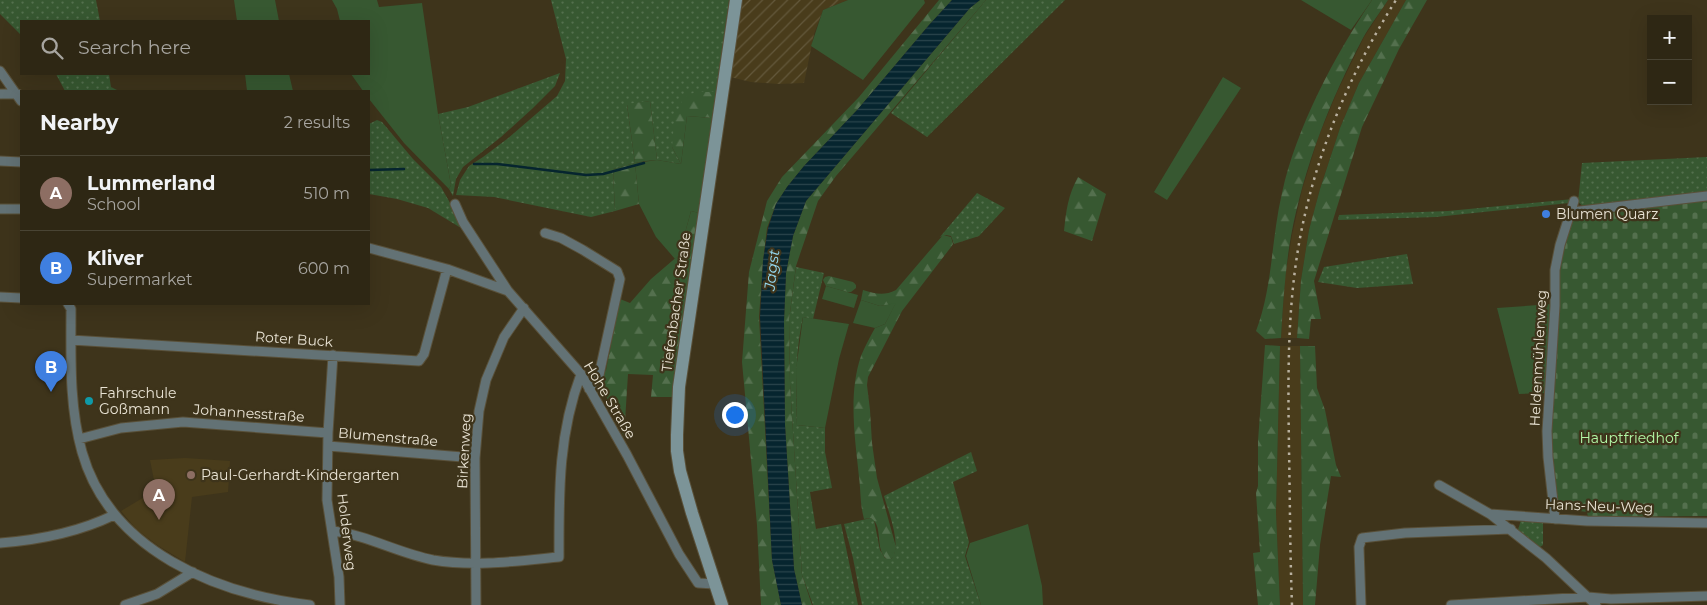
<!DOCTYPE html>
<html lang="en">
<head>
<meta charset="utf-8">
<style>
  :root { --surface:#2e2714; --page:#3a3322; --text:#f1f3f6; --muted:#a7a5a0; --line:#494434; --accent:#a0b3fd }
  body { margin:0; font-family:Montserrat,sans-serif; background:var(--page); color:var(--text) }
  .controls { position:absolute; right:15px; top:15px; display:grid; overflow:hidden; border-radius:0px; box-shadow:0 5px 20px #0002 }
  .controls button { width:45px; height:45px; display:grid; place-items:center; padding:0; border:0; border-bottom:1px solid var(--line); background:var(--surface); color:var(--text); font:25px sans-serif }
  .you { position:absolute; left:734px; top:414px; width:18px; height:18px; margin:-12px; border:4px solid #fff; border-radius:50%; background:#1a73e8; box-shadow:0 0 0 8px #1a73e833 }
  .badge { display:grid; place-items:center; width:32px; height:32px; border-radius:50%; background:var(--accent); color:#fff; font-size:16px; font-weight:700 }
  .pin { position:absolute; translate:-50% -41px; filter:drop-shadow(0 1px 2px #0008) }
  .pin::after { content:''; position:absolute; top:26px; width:18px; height:15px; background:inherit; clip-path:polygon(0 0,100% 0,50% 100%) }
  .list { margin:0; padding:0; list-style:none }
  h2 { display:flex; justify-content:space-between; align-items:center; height:65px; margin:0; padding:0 20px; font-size:21px }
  h2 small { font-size:16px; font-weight:400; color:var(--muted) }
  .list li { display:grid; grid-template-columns:32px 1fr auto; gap:15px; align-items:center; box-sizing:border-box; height:75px; padding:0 20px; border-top:1px solid var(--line) }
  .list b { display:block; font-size:19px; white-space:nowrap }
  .list p { margin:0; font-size:16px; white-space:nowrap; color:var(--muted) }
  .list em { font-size:16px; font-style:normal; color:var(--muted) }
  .icon { flex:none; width:28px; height:28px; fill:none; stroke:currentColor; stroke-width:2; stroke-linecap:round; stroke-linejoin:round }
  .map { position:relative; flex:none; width:1707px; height:605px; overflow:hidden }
  .search { position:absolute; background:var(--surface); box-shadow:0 5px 20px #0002; left:20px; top:20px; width:350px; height:55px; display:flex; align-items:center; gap:12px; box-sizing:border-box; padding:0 18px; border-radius:0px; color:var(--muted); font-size:19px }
  .panel { position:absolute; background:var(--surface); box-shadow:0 5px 20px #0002; left:20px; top:90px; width:350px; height:215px; border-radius:0px }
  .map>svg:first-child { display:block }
</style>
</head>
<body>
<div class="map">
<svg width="1707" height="605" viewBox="0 0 1707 605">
  <defs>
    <pattern id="industrial-furrows" width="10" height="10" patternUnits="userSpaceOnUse" patternTransform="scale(1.25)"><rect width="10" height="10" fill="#493c1b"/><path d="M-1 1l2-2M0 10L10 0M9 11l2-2" fill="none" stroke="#63583b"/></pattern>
    <pattern id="grass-dots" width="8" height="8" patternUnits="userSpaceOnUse" patternTransform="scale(1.25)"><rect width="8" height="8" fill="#375831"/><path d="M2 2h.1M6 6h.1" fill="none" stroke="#54704e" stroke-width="1.8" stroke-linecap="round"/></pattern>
    <pattern id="forest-firs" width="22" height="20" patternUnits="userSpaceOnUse" patternTransform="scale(1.25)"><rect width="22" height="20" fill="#375831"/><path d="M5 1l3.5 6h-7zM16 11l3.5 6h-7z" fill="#54704e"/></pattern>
    <pattern id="cemetery-stones" width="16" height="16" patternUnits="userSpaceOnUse" patternTransform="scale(1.25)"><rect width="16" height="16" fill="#375831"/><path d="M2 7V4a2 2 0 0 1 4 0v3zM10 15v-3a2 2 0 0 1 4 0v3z" fill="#54704e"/></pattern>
    <pattern id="water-rules" width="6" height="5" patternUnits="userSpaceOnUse" patternTransform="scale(1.25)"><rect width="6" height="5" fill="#06252f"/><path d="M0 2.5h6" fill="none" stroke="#2a444c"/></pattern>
  </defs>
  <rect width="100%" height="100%" fill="#3e341b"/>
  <path fill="#493c1b" d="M1388 0H1406L1359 83 1340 128 1320 189 1309 230 1301 280 1297 338H1281L1285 277 1292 235 1302 190 1318 138 1337 92 1364 37Z
    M1280 346H1300L1303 605H1280L1276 512Z
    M185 458 230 461 228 492 192 497 185 562 157 545 136 529 121 511 156 490 150 460Z"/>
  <path fill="url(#industrial-furrows)" d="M743 0H848L823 10 814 34 804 83 778 84 751 82 730 77Z"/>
  <path fill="url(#grass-dots)" d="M0 0H96L100 21H21V35L0 14Z
    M551 0H729L716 92H695L672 147 681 164 657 160 650 101 627 105 635 163 613 169 615 211 591 217 494 197 456 195 460 180 469 166 483 157 507 139 557 96 565 81 566 59Z
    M986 0H1065L927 137 891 113Z
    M560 73 555 86 533 108 501 137 463 167 456 179 453 196 449 189 451 185 438 114 468 107Z
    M56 74H109L111 87 119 91H65Z
    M377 120 382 122 413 159 441 187 466 231 428 208 397 199 369 194V124Z
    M1707 157V193L1584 207 1578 202 1582 163Z
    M977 193 1005 208 979 236 954 244 951 236 946 235 940 237Z
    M1573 199 1569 203 1436 217 1338 220 1339 215 1448 211Z
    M1407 254 1413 284 1357 288 1318 282 1324 267Z
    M796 267 824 273 813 319 803 317C795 354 796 388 797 425L825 428V452L832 488 810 492 816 529 841 524 858 605H813L802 575 790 384 789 320Z
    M971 452 977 471 953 482 969 542 965 556 981 605H862L853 558 844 524 871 518 874 520 880 550 885 558 891 559C903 547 888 511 884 496Z
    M1521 520 1543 522V545L1540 547 1518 530Z"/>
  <path fill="url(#forest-firs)" d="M939 0H952L929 25 858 109 804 166 787 187 776 204 767 228 763 261 759 317 772 560 781 605H761L757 525 742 362 749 272 767 201 782 177 859 97Z
    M980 0H986L836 176 818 201 796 266 789 320 790 384 802 575 812 605H802L794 569 785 425 784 321 786 273 793 236 806 201 970 8Z
    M1372 0H1388C1380 13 1370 25 1363 38 1330 100 1304 167 1291 236 1285 270 1283 304 1281 338L1265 339 1256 331C1273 286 1271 240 1282 193 1296 128 1335 55 1372 0Z
    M1406 0H1427L1399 49 1362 127 1314 281 1321 319H1311L1309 339 1297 338 1301 280 1309 230 1320 189 1340 128 1359 83Z
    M695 92H716L712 118 687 116 681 164 672 147 674 123 683 98Z
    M650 101 657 160 646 161 635 163 639 204 615 211 613 169 635 163 627 104Z
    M1078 177 1106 194 1092 241 1064 231C1066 211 1068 195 1078 177Z
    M691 211 699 213 673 397H651L653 375 628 374 624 437 599 380 606 370 620 299 630 303 651 279 679 255Z
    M943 235 951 237 953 244 951 247 902 311 868 377 867 385 870 410 872 443 877 478 896 547 894 556 891 559H887C874 549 884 526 871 518L864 519C860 504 861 493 859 477 855 438 848 394 861 356 865 346 870 337 875 328L885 324 895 304 880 306 861 300 863 290C876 294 884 296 896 290Z
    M829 276 853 282 856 285V288L851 292H847L826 286 823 280 825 277Z
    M1265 345 1280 346 1276 512 1280 605H1258L1253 553 1260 552 1256 493 1258 486V441Z
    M1300 346H1315L1317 388 1325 410 1336 465 1341 477 1331 476 1320 545 1315 605H1303Z"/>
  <path fill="url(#cemetery-stones)" d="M1707 198V516L1588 517 1587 512 1557 508 1551 431 1559 262 1573 215Z"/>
  <path fill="#375831" d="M234 0H275L279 21H237Z
    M332 0H377L379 7 422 3 438 114 451 185 449 189 404 143 369 99V91H363L351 74H369V21H340L337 9Z
    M848 0H924L925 3 863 80 811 46 823 10Z
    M1301 0H1372L1351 30Z
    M245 74H289L293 91H247Z
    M1223 77 1241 88 1167 200 1154 192Z
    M687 116 712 118 699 213 691 211 679 255 675 259 656 237 639 204 635 163 657 160 681 164Z
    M826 286 858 295 854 308 822 299Z
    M861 300 880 306 896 303 885 324 875 328 853 323Z
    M1552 304 1546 393 1519 394 1497 308Z
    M803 317 849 324 839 359 825 428 797 425 796 370Z
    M1028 524 1042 586 1043 605H981L966 556 970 543Z"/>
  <path fill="url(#water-rules)" d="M952 0H980L970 8 806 201 793 236 786 273 784 321 785 425 794 569 802 605H781L772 560 760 317 763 261 768 228 776 204 787 187 804 166 858 109 929 25Z"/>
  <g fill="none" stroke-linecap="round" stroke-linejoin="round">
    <path stroke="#06252f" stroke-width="2.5" d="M474 164H497L586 175 603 174 644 163
      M369 170 404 169"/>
    <defs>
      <path id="minor" d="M0 71 21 101
        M0 94H18
        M0 161 21 162
        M455 204 463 222 508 291 581 374 627 455 679 554 698 583 714 584
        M0 209H21
        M1572 212 1707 196
        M545 233 561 238 583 250 617 271 620 279 599 375 589 389
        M369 248 447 269 508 291
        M0 297 21 298
        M68 304 71 309C71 357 69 406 82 452 110 551 217 594 310 605
        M71 340 419 361 424 354 447 269
        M333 355 328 433 327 500 339 577 340 605
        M79 439 121 428 183 422 328 433
        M328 446 475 458
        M1439 485 1490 514 1546 558 1596 605
        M1490 514 1587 521 1707 523
        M1555 519 1548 457 1547 431 1555 306V270L1560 245 1574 201
        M333 531C367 535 398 553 433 560 474 567 518 561 559 557 559 493 558 435 581 374
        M0 543C39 540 79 532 114 515
        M125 605 157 594 193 572
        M476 605 475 458 479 411 486 380 504 337 524 308
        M1361 605 1359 547 1362 538 1405 533 1511 529
        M1451 605 1588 597 1611 599 1707 596"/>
      <path id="secondary" d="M722 605 692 513 680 471 677 451V435L679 387 736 0"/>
    </defs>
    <use href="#minor" stroke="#595039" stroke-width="11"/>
    <use href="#secondary" stroke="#595039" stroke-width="14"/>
    <use href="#minor" stroke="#637275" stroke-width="9"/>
    <use href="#secondary" stroke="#7c9498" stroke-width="12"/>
    <path stroke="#b9b1a0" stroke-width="2.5" stroke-dasharray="2.5 5" stroke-linecap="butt" d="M1292 605C1290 553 1290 501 1289 449 1288 378 1287 308 1300 238 1316 153 1350 73 1396 0"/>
  </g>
  <circle fill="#3f7fe0" stroke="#3e341b" stroke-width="2" cx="1546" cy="214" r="5"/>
  <circle fill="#0f9aa8" stroke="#3e341b" stroke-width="2" cx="89" cy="401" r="5"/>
  <circle fill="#8d6e63" stroke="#3e341b" stroke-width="2" cx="191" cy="475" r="5"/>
  <g text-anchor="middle" stroke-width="4.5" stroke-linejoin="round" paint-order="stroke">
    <g font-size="14" fill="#e9e3d4" stroke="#3e341b" text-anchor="start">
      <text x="1556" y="219">Blumen Quarz</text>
      <text x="99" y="398">Fahrschule<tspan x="99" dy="16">Goßmann</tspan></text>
      <text x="201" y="480">Paul-Gerhardt-Kindergarten</text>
    </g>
    <g font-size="14" fill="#e9e3d4" stroke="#3e341b">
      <text transform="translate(676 302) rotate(-82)" y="5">Tiefenbacher Straße</text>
      <text transform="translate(294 339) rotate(4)" y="5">Roter Buck</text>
      <text transform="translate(1538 358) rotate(-87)" y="5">Heldenmühlenweg</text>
      <text transform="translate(610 400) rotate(59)" y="5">Hohe Straße</text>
      <text transform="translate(249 413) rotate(4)" y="5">Johannesstraße</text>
      <text transform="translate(388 437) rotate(5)" y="5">Blumenstraße</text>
      <text transform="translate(464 451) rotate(-87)" y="5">Birkenweg</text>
      <text transform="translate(1599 506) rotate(2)" y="5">Hans-Neu-Weg</text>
      <text transform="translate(347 532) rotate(83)" y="5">Holderweg</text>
    </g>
    <g font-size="14" fill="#b2f8a6" stroke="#3e341b">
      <text x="1629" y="443">Hauptfriedhof</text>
    </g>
    <g font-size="15" font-style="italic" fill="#97ddf6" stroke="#3e341b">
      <text transform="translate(772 270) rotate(-83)" y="5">Jagst</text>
    </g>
  </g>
</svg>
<div class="controls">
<button>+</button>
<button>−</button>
</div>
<div class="you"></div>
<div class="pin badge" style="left:159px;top:520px;background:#8d6e63">A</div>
<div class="pin badge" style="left:51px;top:392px;background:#3f7fe0">B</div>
<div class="search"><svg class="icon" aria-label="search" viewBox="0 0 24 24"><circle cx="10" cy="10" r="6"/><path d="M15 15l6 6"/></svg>Search here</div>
<section class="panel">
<h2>Nearby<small>2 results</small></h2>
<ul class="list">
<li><span class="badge" style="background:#8d6e63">A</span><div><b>Lummerland</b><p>School</p></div><em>510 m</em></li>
<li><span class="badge" style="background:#3f7fe0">B</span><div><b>Kliver</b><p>Supermarket</p></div><em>600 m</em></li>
</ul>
</section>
</div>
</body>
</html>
